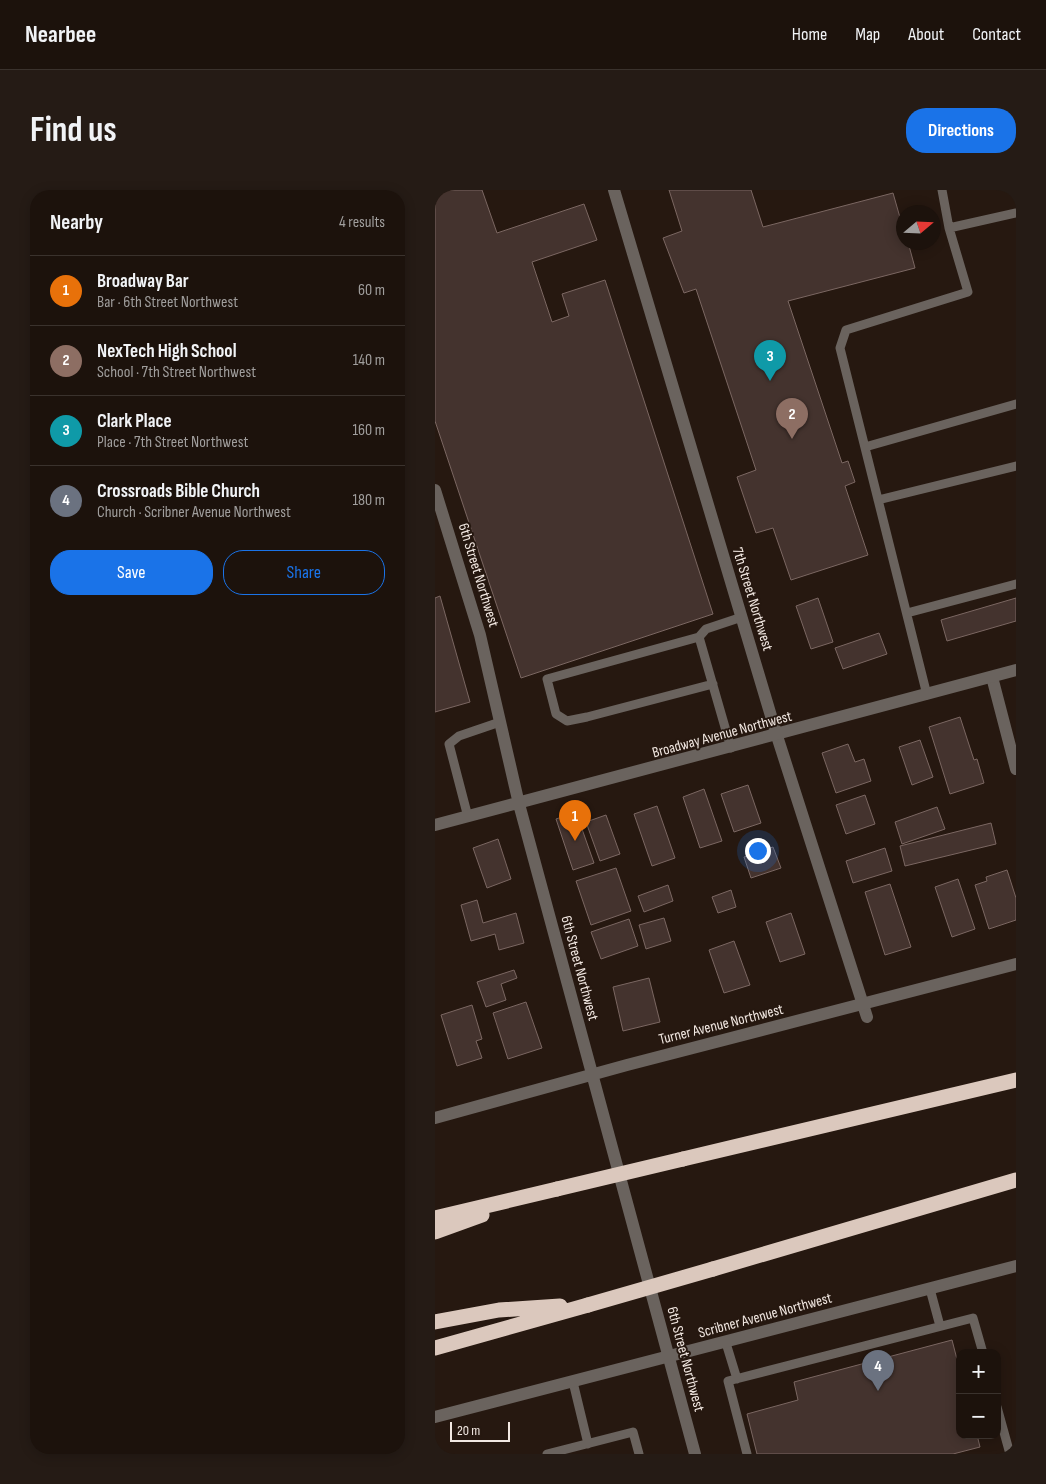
<!DOCTYPE html>
<html lang="en">
<head>
<meta charset="utf-8">
<style>
  :root { --surface:#1c120c; --page:#251b15; --text:#f1f3f6; --muted:#a09e9d; --line:#3a322d; --accent:#1a73e8 }
  body { margin:0; font-family:"Sofia Sans Condensed",sans-serif; background:var(--page); color:var(--text) }
  .controls { position:absolute; right:15px; bottom:15px; display:grid; overflow:hidden; border-radius:10px; box-shadow:0 2px 12px #0003 }
  .controls button { width:45px; height:45px; display:grid; place-items:center; padding:0; border:0; border-bottom:1px solid var(--line); background:var(--surface); color:var(--text); font:25px sans-serif }
  .compass { position:absolute; left:461px; top:15px; width:45px; height:45px; border-radius:50%; background:var(--surface); box-shadow:0 2px 12px #0003; rotate:71deg }
  .scale { position:absolute; left:15px; bottom:12px; width:60px; box-sizing:border-box; padding-left:5px; border:2px solid #f2e8e2; border-top:0; font-size:14px; line-height:18px; white-space:nowrap; color:#f2e8e2; -webkit-text-stroke:4px #261810; paint-order:stroke }
  .you { position:absolute; left:322px; top:660px; width:18px; height:18px; margin:-12px; border:4px solid #fff; border-radius:50%; background:#1a73e8; box-shadow:0 0 0 8px #1a73e833 }
  .badge { display:grid; place-items:center; width:32px; height:32px; border-radius:50%; background:var(--accent); color:#fff; font-size:16px; font-weight:700 }
  .pin { position:absolute; translate:-50% -41px; filter:drop-shadow(0 1px 2px #0008) }
  .pin::after { content:''; position:absolute; top:26px; width:18px; height:15px; background:inherit; clip-path:polygon(0 0,100% 0,50% 100%) }
  .list { margin:0; padding:0; list-style:none }
  h2 { display:flex; justify-content:space-between; align-items:center; height:65px; margin:0; padding:0 20px; font-size:21px }
  h2 small { font-size:16px; font-weight:400; color:var(--muted) }
  .list li { display:grid; grid-template-columns:32px 1fr auto; gap:15px; align-items:center; box-sizing:border-box; height:70px; padding:0 20px; border-top:1px solid var(--line) }
  .list b { display:block; font-size:19px; white-space:nowrap }
  .list p { margin:0; font-size:16px; white-space:nowrap; color:var(--muted) }
  .list em { font-size:16px; font-style:normal; color:var(--muted) }
  .actions { display:flex; gap:10px; padding:15px 20px }
  .actions a { flex:1; padding:11px 0; border:1px solid var(--accent); border-radius:20px; text-align:center; font-size:18px; color:var(--accent) }
  .actions .main { background:var(--accent); color:#fff }
  .map { position:relative; flex:none; width:581px; height:1264px; overflow:hidden; border-radius:20px }
  header { display:flex; align-items:center; gap:30px; box-sizing:border-box; height:70px; padding:0 25px; background:var(--surface); border-bottom:1px solid var(--line) }
  header strong { font-size:24px }
  nav { display:flex; gap:28px; margin-inline-start:auto; font-size:18px }
  .intro { display:flex; align-items:center; justify-content:space-between; box-sizing:border-box; height:120px; padding:0 30px }
  h1 { margin:0; font-size:35px }
  .button { padding:12px 22px; border-radius:20px; background:var(--accent); color:#fff; font-size:18px; font-weight:700 }
  main { display:flex; gap:30px; padding:0 30px }
  aside { flex:1; background:var(--surface); border-radius:20px; box-shadow:0 2px 12px #0003 }
  .map>svg:first-child { display:block }
</style>
</head>
<body>
<header>
<strong>Nearbee</strong>
<nav><a>Home</a><a>Map</a><a>About</a><a>Contact</a></nav>
</header>
<div class="intro"><h1>Find us</h1><a class="button">Directions</a></div>
<main>
<aside>
<h2>Nearby<small>4 results</small></h2>
<ul class="list">
<li><span class="badge" style="background:#e8710a">1</span><div><b>Broadway Bar</b><p>Bar · 6th Street Northwest</p></div><em>60 m</em></li>
<li><span class="badge" style="background:#8d6e63">2</span><div><b>NexTech High School</b><p>School · 7th Street Northwest</p></div><em>140 m</em></li>
<li><span class="badge" style="background:#0f9aa8">3</span><div><b>Clark Place</b><p>Place · 7th Street Northwest</p></div><em>160 m</em></li>
<li><span class="badge" style="background:#6b7280">4</span><div><b>Crossroads Bible Church</b><p>Church · Scribner Avenue Northwest</p></div><em>180 m</em></li>
</ul>
<div class="actions"><a class="main">Save</a><a>Share</a></div>
</aside>
<div class="map">
<svg width="581" height="1264" viewBox="0 0 581 1264">
  <rect width="100%" height="100%" fill="#261810"/>
  <path fill="#44332e" stroke="#7b6762" d="M0 0H47L62 43 149 14 162 50 97 72 117 132 134 126 127 104 170 90 278 424 86 488 0 231Z
    M234 0H316L328 37 458 3 468 38V52H473L480 78 353 111 407 273 413 271 420 292 410 296 433 365 356 390 338 338 321 343 302 287 321 280 261 99 249 103 228 48 247 41Z
    M5 406 35 512 0 522V408Z
    M383 408 398 452 376 459 361 416Z
    M581 408V431L512 451 506 430Z
    M444 443 452 464 408 479 400 458Z
    M525 527 539 570 542 569 549 593 515 604 494 537Z
    M485 550 498 587 477 595 464 557Z
    M413 554 420 572 429 569 436 591 401 603 387 563Z
    M313 595 326 633 299 642 286 604Z
    M269 599 287 651 265 658 248 607Z
    M430 605 440 634 411 644 401 615Z
    M222 616 240 668 217 676 199 624Z
    M502 617 510 639 467 654 460 632Z
    M141 622 159 673 138 680 121 629Z
    M171 625 185 664 165 671 151 632Z
    M556 633 561 654 470 676 465 656Z
    M63 649 76 689 52 698 38 658Z
    M338 657 346 678 316 688 309 667Z
    M450 658 457 681 418 693 411 671Z
    M181 678 196 721 156 735 141 691Z
    M572 680 581 708V730L554 739 540 695 552 691 551 687Z
    M523 689 540 739 517 747 500 697Z
    M455 694 476 757 450 765 430 702Z
    M233 695 238 711 209 722 203 706Z
    M296 700 301 717 283 723 277 707Z
    M42 710 48 733 81 723 89 753 64 760 60 744 36 751 26 715Z
    M356 723 370 764 345 772 331 732Z
    M229 728 236 751 211 759 204 735Z
    M194 729 203 756 166 769 156 742Z
    M299 751 315 795 289 803 274 760Z
    M79 780 82 788 66 794 71 810 51 817 42 792Z
    M214 788 225 832 188 841 178 797Z
    M91 812 107 858 73 869 58 823Z
    M37 815 47 849 41 851 47 868 22 876 6 825Z
    M517 1150 525 1181V1245H542L545 1257 518 1264H322L312 1224 363 1210 359 1192Z"/>
  <g fill="none" stroke-linecap="round" stroke-linejoin="round">
    <path stroke="#6a635e" stroke-width="9" d="M507 0 514 38
      M430 257 581 214
      M443 310 581 276
      M472 423 581 394
      M264 447 112 489 121 524 132 531 152 527 278 494
      M492 505 405 158 411 140 533 102 514 38 581 23
      M296 558 264 447 271 439 307 427
      M33 627 14 554 24 546 65 532
      M495 1099 505 1136
      M291 1153 302 1189
      M138 1192 153 1254
      M562 1217 575 1264
      M112 1264 198 1242 204 1264
      M312 1264 293 1191 538 1128 548 1163"/>
    <path stroke="#6a635e" stroke-width="12" d="M179 0 342 546 432 827
      M557 487 581 579"/>
    <path stroke="#6a635e" stroke-width="12" d="M0 300 45 445 84 614 260 1264
      M0 635 581 480
      M0 928 192 875 581 774
      M0 1227 581 1076"/>
    <path stroke="#dbc8bd" stroke-width="15" d="M248 969 581 890
      M0 1028 122 999
      M0 1042 47 1025
      M278 1079 581 990
      M0 1132 64 1120 125 1116
      M0 1158 153 1115"/>
    <path stroke="#dbc8bd" stroke-width="15" d="M122 999 248 969
      M153 1115 278 1079"/>
  </g>
  <g text-anchor="middle" stroke-width="4" stroke-linejoin="round" paint-order="stroke">
    <g font-size="15" fill="#f2e8e2" stroke="#261810">
      <text transform="translate(44 385) rotate(73)" y="5">6th Street Northwest</text>
      <text transform="translate(318 409) rotate(73)" y="5">7th Street Northwest</text>
      <text transform="translate(287 544) rotate(-15)" y="5">Broadway Avenue Northwest</text>
      <text transform="translate(145 778) rotate(75)" y="5">6th Street Northwest</text>
      <text transform="translate(286 834) rotate(-14)" y="5">Turner Avenue Northwest</text>
      <text transform="translate(330 1125) rotate(-15)" y="5">Scribner Avenue Northwest</text>
      <text transform="translate(251 1169) rotate(75)" y="5">6th Street Northwest</text>
    </g>
  </g>
</svg>
<div class="controls">
<button>+</button>
<button>−</button>
</div>
<svg class="compass" viewBox="-18 -18 36 36"><path d="M0-13l5 13h-10z" fill="#e53935"/><path d="M0 13l5-13h-10z" fill="#a09e9d"/></svg>
<div class="scale">20 m</div>
<div class="you"></div>
<div class="pin badge" style="left:140px;top:651px;background:#e8710a">1</div>
<div class="pin badge" style="left:357px;top:249px;background:#8d6e63">2</div>
<div class="pin badge" style="left:335px;top:191px;background:#0f9aa8">3</div>
<div class="pin badge" style="left:443px;top:1201px;background:#6b7280">4</div>
</div>
</main>
</body>
</html>
